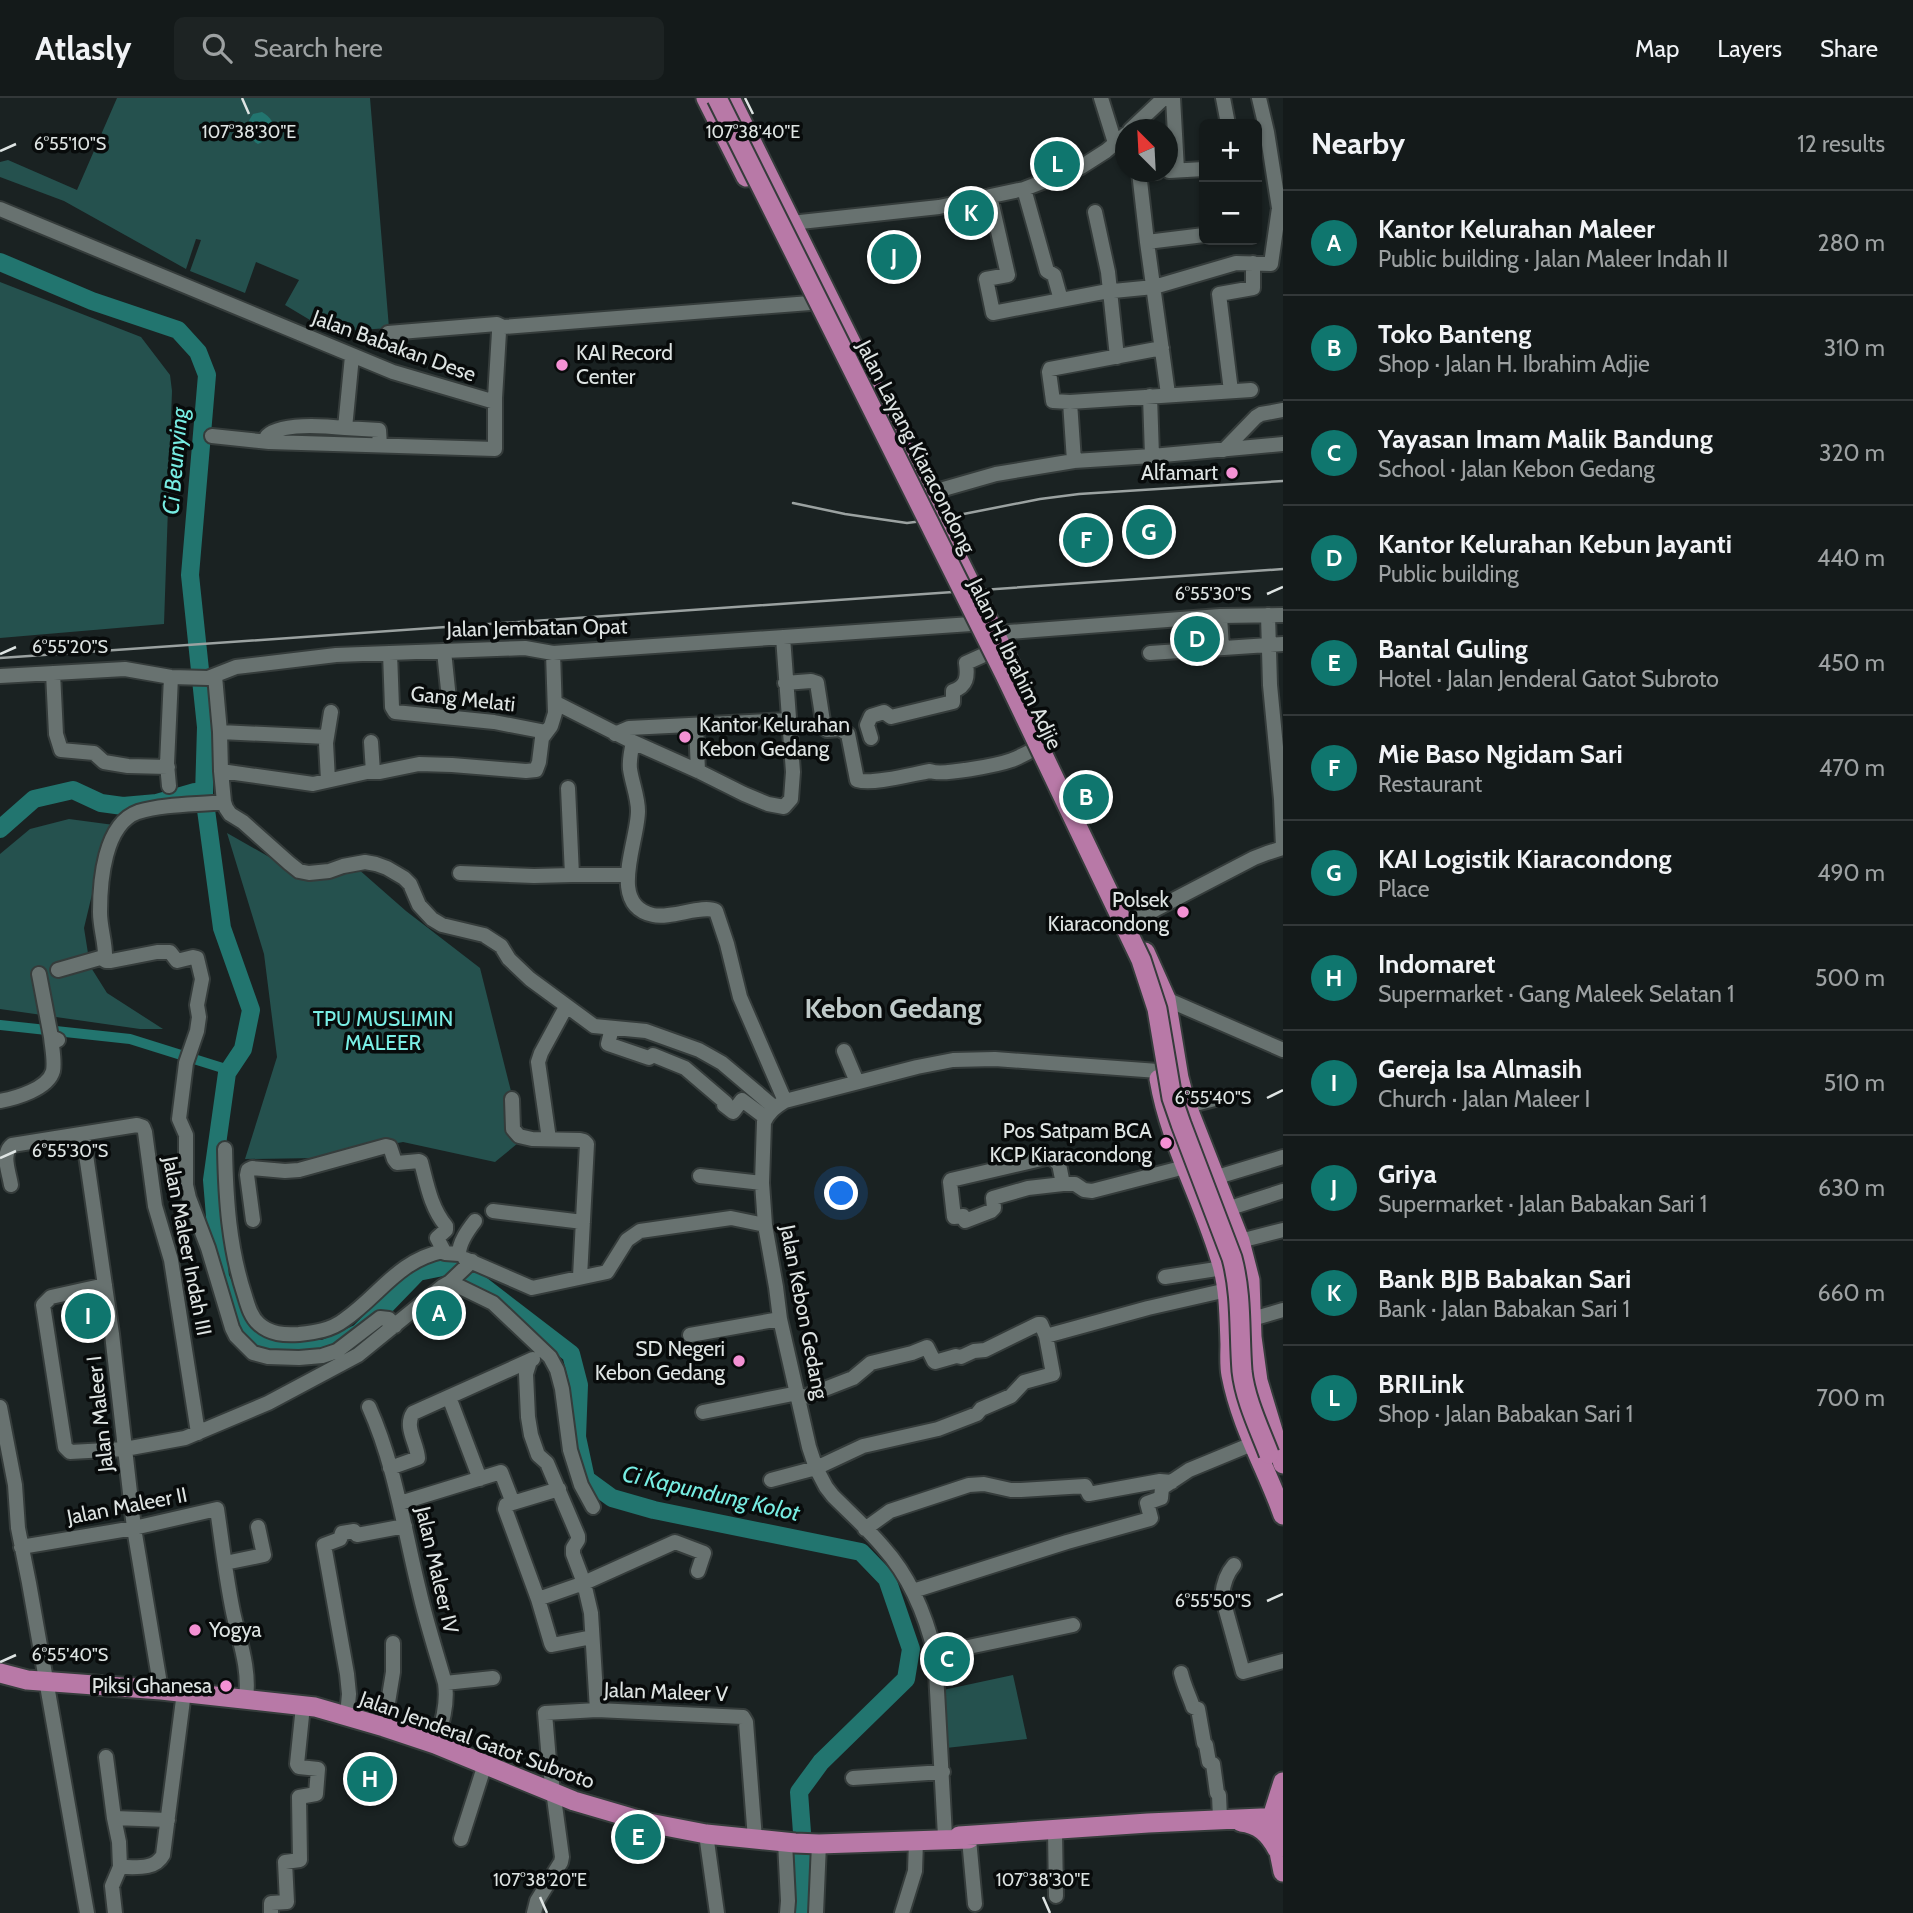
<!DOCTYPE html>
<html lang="en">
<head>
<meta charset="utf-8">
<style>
  :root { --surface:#141a1a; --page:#1d2323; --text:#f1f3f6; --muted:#9da1a2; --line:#333839; --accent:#0f766e }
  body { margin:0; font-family:Cabin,sans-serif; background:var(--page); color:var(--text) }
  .controls { position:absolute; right:21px; top:21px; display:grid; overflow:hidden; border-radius:10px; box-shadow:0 2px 5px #0004 }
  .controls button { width:63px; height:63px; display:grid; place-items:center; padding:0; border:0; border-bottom:2px solid var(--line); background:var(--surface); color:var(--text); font:35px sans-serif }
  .compass { position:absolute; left:1115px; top:21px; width:63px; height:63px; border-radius:50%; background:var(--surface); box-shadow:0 2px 5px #0004; rotate:336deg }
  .you { position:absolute; left:842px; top:1096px; width:24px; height:24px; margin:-18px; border:5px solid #fff; border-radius:50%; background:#1a73e8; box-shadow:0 0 0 10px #1a73e833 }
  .badge { display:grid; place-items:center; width:46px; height:46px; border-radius:50%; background:var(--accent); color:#fff; font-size:23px; font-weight:700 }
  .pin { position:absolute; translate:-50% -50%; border:4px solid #fff; box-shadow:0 2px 7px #0006 }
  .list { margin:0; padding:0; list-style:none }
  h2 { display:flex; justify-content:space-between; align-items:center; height:91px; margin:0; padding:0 28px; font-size:30px }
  h2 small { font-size:23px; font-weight:400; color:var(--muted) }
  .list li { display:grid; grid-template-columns:46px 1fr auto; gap:21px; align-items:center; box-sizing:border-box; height:105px; padding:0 28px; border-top:2px solid var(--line) }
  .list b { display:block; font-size:26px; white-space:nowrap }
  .list p { margin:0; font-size:23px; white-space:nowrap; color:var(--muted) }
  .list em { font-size:23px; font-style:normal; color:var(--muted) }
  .icon { flex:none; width:38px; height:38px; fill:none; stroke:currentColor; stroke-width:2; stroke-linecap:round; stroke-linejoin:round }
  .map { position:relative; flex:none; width:1283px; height:1815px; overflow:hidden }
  header { display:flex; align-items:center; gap:42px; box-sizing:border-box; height:98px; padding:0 35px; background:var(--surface); border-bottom:2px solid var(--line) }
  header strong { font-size:33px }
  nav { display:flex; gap:38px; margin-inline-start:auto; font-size:24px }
  .search { width:490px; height:63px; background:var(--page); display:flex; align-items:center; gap:18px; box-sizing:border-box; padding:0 24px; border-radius:10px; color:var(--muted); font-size:26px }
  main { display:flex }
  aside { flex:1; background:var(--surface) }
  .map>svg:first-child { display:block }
</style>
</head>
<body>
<header>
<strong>Atlasly</strong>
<div class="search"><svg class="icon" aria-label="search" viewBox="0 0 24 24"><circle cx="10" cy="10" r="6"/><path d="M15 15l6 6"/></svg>Search here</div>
<nav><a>Map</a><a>Layers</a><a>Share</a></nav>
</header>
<main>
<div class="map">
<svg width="1283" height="1815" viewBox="0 0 1283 1815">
  <rect width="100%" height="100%" fill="#1a2222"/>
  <path fill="#25514e" d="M117 0H370L389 230 330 234 285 207 299 182 256 164 245 195 190 173 201 142 196 141 186 171 64 103 0 79V64L8 62 77 92Z
    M0 184 141 239 170 277 172 293 164 526 0 540Z
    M69 721 114 727V745L94 788 84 830 90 868 107 895 163 931H140L0 911V756L30 731Z
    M227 735 292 772 357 770 406 813 480 870 523 1041 495 1064 403 1044 318 1060 245 1061 277 959 264 856Z
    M1013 1577 1027 1641 946 1650 943 1592Z"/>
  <path fill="#22756f" d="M262 14C272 20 275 26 274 38L258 46C243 36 244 30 253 16Z"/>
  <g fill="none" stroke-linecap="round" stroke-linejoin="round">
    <path stroke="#22756f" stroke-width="10" d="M0 927 130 941 229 972"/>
    <path stroke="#22756f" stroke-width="18" d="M0 164 92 203 178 232 198 254 207 277 190 477 206 629 204 697 222 830 251 912 243 951 227 975 212 1082 220 1179 242 1227 264 1248 324 1251 359 1235 418 1174 448 1168 476 1183 571 1256 579 1287 577 1339 586 1381 612 1400 654 1412 861 1454 887 1481 911 1551 906 1581 821 1664 799 1694 803 1748 802 1815
      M0 731 34 701 73 692 101 705 123 708 157 705 195 694 204 697"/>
    <defs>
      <path id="minor" d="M1101 0 1115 45
        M1173 0 1177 72
        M1223 0 1228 26
        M1130 32 1164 0
        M1169 73 1204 71
        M1139 74 1147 144 1168 296
        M1139 75 1157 74
        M1024 91 1047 173 1054 177 1061 202
        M990 98 1008 177 986 181 993 215 1103 194 1154 189 1236 165 1271 166 1279 110 1267 34 1259 0
        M0 111 393 274 495 304
        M1095 114 1108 174 1117 259
        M785 128 791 125 939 109 1024 91 1081 69 1106 53 1126 36
        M1147 144 1204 137
        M388 235 497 226 503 229
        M1162 250 1050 271 1049 274 1053 303 1070 304 1251 292
        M352 258 345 330 379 332 380 347
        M1231 293 1219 196 1253 190V165
        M1150 298 1152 358
        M1070 304 1074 363
        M212 338 269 344 495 351V300L499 234 503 229 810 205
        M269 344 267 338C282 324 326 328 345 330
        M1224 352 1256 319 1261 316 1283 312
        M926 396 996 376 1074 363 1152 358 1283 346
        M1220 518 1222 550
        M995 535 1220 518 1283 517
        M444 553 449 601
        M390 555 392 609 395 614 494 624 546 634
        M1150 555 1283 546
        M53 575 56 636 61 652 94 655 104 664 128 668 168 669
        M0 578 125 571 171 579 208 580 236 569 336 557 525 550 553 555 971 526
        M215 578 220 634 221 673 224 704 226 710 230 716 243 724 289 765 299 773 309 775 329 773 343 768 365 764 376 766 387 770 404 780 410 786 419 807 432 821 442 827 484 837 501 848 509 861 530 881 594 928 646 933 699 952 722 965 774 1009
        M785 585 811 583 817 585 824 630 827 632 840 631 848 636 857 682C873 687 912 676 930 673 942 678 998 667 1012 662 1019 659 1026 656 1032 652
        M556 605 633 644 698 673 744 696 768 706 784 709 791 701 793 674 783 539
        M696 627 698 673
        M220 634 327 639
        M615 636 629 630 787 622
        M871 640 867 627 871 618 884 614 891 619 953 604V593C967 588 968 579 966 565L986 556
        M371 644 373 674
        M633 644C631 653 629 662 630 671 632 685 638 699 638 713 638 744 607 807 653 817 671 821 703 806 716 813L727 846 740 899 785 1003
        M221 673 313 686 367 674H380L419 666 452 667 526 673 536 672 539 664 542 640 551 628 555 615 553 555
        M328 682 326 645 331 614
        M169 688 167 666 171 579
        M568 690 572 777H627
        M460 775 534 778 572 777
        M1131 824 1254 760 1267 755 1283 750 1281 701 1270 587 1268 517
        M101 860 106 863H111L157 854H170L177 863 193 859 197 860 202 881 197 907 199 919 197 933 186 965 179 1021 186 1037V1087L189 1100 208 1150 232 1230 236 1238 253 1255 268 1259 299 1260 322 1258 337 1253 380 1220 389 1221 395 1228
        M58 872 100 860 105 857C105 843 100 829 100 814 100 784 104 726 138 714 165 706 196 707 224 704
        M39 876 51 939 58 942
        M1166 901 1283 952
        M612 930 608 946 649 960 653 957 685 970 726 1005 724 1007 733 1014 742 1002 766 1020
        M844 953 857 984
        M512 1001 513 1031 519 1038 532 1041 580 1042 584 1043 587 1046 580 1179
        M0 1003C16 1000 48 991 53 973 55 963 52 950 51 939
        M1187 1008 1215 1001
        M83 1036 112 1236 134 1430 161 1592
        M549 1041 538 964 541 955 566 909
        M225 1051C226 1101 229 1150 245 1198 248 1208 251 1219 259 1226 270 1236 284 1237 299 1236 316 1234 331 1232 344 1222 380 1197 397 1163 443 1153
        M700 1078 762 1085
        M1214 1080 1283 1059
        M1063 1086 1059 1066 1050 1059 951 1082 950 1084 954 1119 963 1118 965 1123 991 1113 994 1110 993 1100 1028 1090 1063 1086H1075L1084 1092 1092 1093 1185 1069
        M11 1087C9 1074 1 1056 12 1047L137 1027 143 1029 145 1034 155 1108 171 1162 198 1335
        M1227 1111 1283 1093
        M493 1113 583 1124
        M253 1122 247 1077 248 1072 252 1070 285 1073 299 1072 386 1048 390 1049 394 1061 397 1065 419 1063 421 1064C427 1087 431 1110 446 1128V1132L437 1140 445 1155 459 1156
        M1240 1143 1283 1132
        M459 1156C459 1144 468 1132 475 1123
        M465 1161 532 1190 607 1174 627 1142 640 1133 731 1120 765 1127
        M1165 1179 1223 1170
        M450 1184 493 1205 550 1259 557 1272 562 1291 570 1352 581 1387 593 1409
        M105 1187 51 1199 43 1207 65 1349 70 1354 125 1351 185 1340 268 1305 358 1257 443 1188 450 1184 472 1163
        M1252 1221 1283 1212
        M690 1237 780 1221
        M530 1263 526 1276 528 1319 531 1337 538 1357 547 1365 578 1438V1442L573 1450V1456L584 1485 591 1515 597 1612
        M449 1299 480 1381
        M799 1301 853 1280 871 1265 912 1255 927 1249 934 1263 935 1264 956 1258 961 1259 974 1253 985 1252 1038 1226H1041L1046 1238 1148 1210 1227 1192
        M0 1309 15 1387 18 1430 29 1485 87 1815
        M369 1309C395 1367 404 1431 419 1492 426 1523 436 1554 445 1585 448 1607 442 1626 435 1646
        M703 1314 798 1295
        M390 1370 418 1360C417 1345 404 1329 413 1315L533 1261
        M771 1382 816 1370 863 1348 938 1331 977 1316 981 1311 1011 1298 1024 1284 1053 1276 1046 1238
        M559 1391 506 1407 505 1411 538 1501 551 1545 552 1547 592 1539
        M400 1405 501 1374 513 1405
        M865 1431 890 1413 969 1387 984 1386 1011 1392H1021L1085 1388 1089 1396 1160 1383 1172 1384
        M21 1449 134 1430 217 1411C222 1445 226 1480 233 1514 239 1542 250 1571 246 1600
        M225 1465 264 1457 258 1429
        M1234 1467C1227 1475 1223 1487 1222 1498L1243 1574 1283 1563
        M913 1493 1067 1444 1150 1421 1151 1420 1147 1405 1161 1400 1162 1390 1189 1372 1252 1346
        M538 1501 584 1485 675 1444 704 1455 698 1473
        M935 1556 1073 1527
        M1181 1575C1184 1588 1189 1597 1193 1609L1198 1611 1204 1645 1206 1647 1209 1664 1213 1666 1217 1695 1219 1697 1220 1720
        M445 1585 493 1580
        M347 1618 349 1596 347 1576 324 1447 340 1441 342 1435 354 1433 357 1437 405 1428
        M384 1629 393 1574V1545
        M106 1659 114 1720 119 1744 120 1769 112 1788 115 1815
        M853 1680 943 1674
        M114 1720 168 1722
        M1055 1733 1056 1798
        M706 1736 717 1815
        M945 1738 935 1556C926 1518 910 1479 883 1449 868 1431 850 1415 833 1398L826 1389 816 1370 809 1349 780 1221 776 1189 765 1127 762 1085 764 1024C769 1014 775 1009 785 1003L917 969 953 962 995 961 1158 973
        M461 1741 485 1666
        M969 1741 975 1806
        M785 1744 788 1803 787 1815
        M120 1769C136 1769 155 1772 163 1757L184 1594
        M271 1815V1805L287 1804 285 1764 300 1762 299 1699 316 1696 318 1671 299 1669 297 1666 303 1608
        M534 1815 537 1803 561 1764 562 1759 549 1663 545 1615 597 1612 743 1619 746 1624 755 1741
        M816 1815 819 1746
        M902 1815 915 1773 916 1743"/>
      <path id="major" d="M706 0 746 79
        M730 0 1015 576
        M1145 854 1166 901 1179 980 1185 1003 1240 1143 1250 1182 1252 1239 1258 1283 1283 1366
        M1159 981C1170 1046 1204 1103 1222 1167 1229 1192 1229 1219 1230 1246 1230 1256 1229 1267 1231 1277 1241 1329 1266 1369 1283 1417
        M0 1575 27 1582 161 1592 315 1609 384 1629 435 1646 574 1703 649 1725 706 1736 795 1745 819 1746 969 1741 973 1738
        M1283 1684 1272 1719 1283 1774
        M1241 1724C1259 1726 1269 1736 1277 1751
        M959 1738 1148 1725 1283 1719"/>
    </defs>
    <use href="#minor" stroke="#353c3b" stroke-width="18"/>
    <use href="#major" stroke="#353c3b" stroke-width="23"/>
    <use href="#minor" stroke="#687270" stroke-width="14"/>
    <use href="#major" stroke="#b879a7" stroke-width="19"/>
    <path stroke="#9ba2a1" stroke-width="2.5" d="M793 405 845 416 907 425 938 421 1040 401 1079 396 1283 383
      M0 560 1283 471"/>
    <defs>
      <path id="major-bridge" d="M717 0 1005 577 1141 862 1157 911 1172 1000 1181 1026 1232 1160C1242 1197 1239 1235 1242 1273 1245 1301 1259 1330 1269 1356"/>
    </defs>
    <use href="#major-bridge" stroke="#353c3b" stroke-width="23" stroke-linecap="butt"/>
    <use href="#major-bridge" stroke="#b879a7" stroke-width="19"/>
  </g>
  <path fill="none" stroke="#dee4e3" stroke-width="2.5" d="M242 0 249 16M745 0 753 16M0 53 16 46M1267 496 1283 489M0 556 16 549M1267 1000 1283 992M0 1060 16 1053M1267 1503 1283 1496M0 1564 16 1557M540 1799 547 1815M1043 1799 1050 1815"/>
  <g fill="#f491d4" stroke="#080b0b" stroke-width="2.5">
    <circle cx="562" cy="267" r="7"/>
    <circle cx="1232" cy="375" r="7"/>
    <circle cx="685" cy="639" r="7"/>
    <circle cx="1183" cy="814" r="7"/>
    <circle cx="1166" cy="1045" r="7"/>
    <circle cx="739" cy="1263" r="7"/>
    <circle cx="195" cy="1532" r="7"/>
    <circle cx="226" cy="1588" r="7"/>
  </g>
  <g text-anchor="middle" stroke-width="7" stroke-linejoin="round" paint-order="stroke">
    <g font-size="21" fill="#dee4e3" stroke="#080b0b">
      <text transform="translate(394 248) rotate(20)" y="7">Jalan Babakan Dese</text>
      <text transform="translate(916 349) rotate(63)" y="7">Jalan Layang Kiaracondong</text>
      <text transform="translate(537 530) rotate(-1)" y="7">Jalan Jembatan Opat</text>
      <text transform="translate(1015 566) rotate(64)" y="7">Jalan H. Ibrahim Adjie</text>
      <text transform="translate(463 601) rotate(6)" y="7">Gang Melati</text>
      <text transform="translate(187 1148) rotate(79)" y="7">Jalan Maleer Indah III</text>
      <text transform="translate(804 1214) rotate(79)" y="7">Jalan Kebon Gedang</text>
      <text transform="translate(100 1316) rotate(-96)" y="7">Jalan Maleer I</text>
      <text transform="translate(127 1408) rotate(-11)" y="7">Jalan Maleer II</text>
      <text transform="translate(437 1472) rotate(77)" y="7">Jalan Maleer IV</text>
      <text transform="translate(666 1594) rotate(2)" y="7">Jalan Maleer V</text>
      <text transform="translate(477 1642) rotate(20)" y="7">Jalan Jenderal Gatot Subroto</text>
    </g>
    <g font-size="21" fill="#dee4e3" stroke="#080b0b" text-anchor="end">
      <text x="576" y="262" text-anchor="start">KAI Record<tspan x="576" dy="24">Center</tspan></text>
      <text x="1218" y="382">Alfamart</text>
      <text x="699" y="634" text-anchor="start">Kantor Kelurahan<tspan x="699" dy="24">Kebon Gedang</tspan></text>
      <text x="1169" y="809">Polsek<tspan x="1169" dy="24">Kiaracondong</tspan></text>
      <text x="1152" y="1040">Pos Satpam BCA<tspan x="1152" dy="24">KCP Kiaracondong</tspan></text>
      <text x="725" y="1258">SD Negeri<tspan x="725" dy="24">Kebon Gedang</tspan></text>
      <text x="209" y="1539" text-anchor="start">Yogya</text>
      <text x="212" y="1595">Piksi Ghanesa</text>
    </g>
    <g font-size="21" fill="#7aefe6" stroke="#080b0b">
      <text x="383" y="928">TPU MUSLIMIN<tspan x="383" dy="24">MALEER</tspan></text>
    </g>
    <g font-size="23" font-style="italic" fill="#77ede3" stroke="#080b0b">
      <text transform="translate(175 363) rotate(-85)" y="8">Ci Beunying</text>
      <text transform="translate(711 1395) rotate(13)" y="8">Ci Kapundung Kolot</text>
    </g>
    <g font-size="28" font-weight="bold" fill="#bfcac9" stroke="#080b0b">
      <text x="893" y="920">Kebon Gedang</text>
    </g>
  </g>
  <g font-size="18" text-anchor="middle" fill="#dee4e3" stroke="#080b0b" stroke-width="7" stroke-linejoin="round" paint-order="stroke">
    <text x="249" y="40">107°38'30"E</text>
    <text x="753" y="40">107°38'40"E</text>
    <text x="70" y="52">6°55'10"S</text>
    <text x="1213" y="502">6°55'30"S</text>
    <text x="70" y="555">6°55'20"S</text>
    <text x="1213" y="1006">6°55'40"S</text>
    <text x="70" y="1059">6°55'30"S</text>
    <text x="1213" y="1509">6°55'50"S</text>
    <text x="70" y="1563">6°55'40"S</text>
    <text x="540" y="1788">107°38'20"E</text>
    <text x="1043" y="1788">107°38'30"E</text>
  </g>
</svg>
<div class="controls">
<button>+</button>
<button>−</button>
</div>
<svg class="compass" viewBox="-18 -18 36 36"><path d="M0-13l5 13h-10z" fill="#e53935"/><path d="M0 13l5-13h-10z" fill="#9da1a2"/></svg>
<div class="you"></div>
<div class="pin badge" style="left:439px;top:1215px">A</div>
<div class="pin badge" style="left:1086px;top:699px">B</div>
<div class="pin badge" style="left:947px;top:1561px">C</div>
<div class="pin badge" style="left:1197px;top:541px">D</div>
<div class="pin badge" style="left:638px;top:1739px">E</div>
<div class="pin badge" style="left:1086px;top:442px">F</div>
<div class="pin badge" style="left:1149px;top:434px">G</div>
<div class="pin badge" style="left:370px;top:1681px">H</div>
<div class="pin badge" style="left:88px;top:1218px">I</div>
<div class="pin badge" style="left:894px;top:159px">J</div>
<div class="pin badge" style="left:971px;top:115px">K</div>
<div class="pin badge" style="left:1057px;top:66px">L</div>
</div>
<aside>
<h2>Nearby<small>12 results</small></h2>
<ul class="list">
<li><span class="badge">A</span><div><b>Kantor Kelurahan Maleer</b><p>Public building · Jalan Maleer Indah II</p></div><em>280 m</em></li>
<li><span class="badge">B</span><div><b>Toko Banteng</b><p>Shop · Jalan H. Ibrahim Adjie</p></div><em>310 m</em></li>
<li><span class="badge">C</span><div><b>Yayasan Imam Malik Bandung</b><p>School · Jalan Kebon Gedang</p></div><em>320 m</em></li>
<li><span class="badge">D</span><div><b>Kantor Kelurahan Kebun Jayanti</b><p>Public building</p></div><em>440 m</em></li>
<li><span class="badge">E</span><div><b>Bantal Guling</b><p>Hotel · Jalan Jenderal Gatot Subroto</p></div><em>450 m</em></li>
<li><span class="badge">F</span><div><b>Mie Baso Ngidam Sari</b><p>Restaurant</p></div><em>470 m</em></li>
<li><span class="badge">G</span><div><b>KAI Logistik Kiaracondong</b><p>Place</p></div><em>490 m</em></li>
<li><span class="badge">H</span><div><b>Indomaret</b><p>Supermarket · Gang Maleek Selatan 1</p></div><em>500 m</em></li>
<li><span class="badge">I</span><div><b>Gereja Isa Almasih</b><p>Church · Jalan Maleer I</p></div><em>510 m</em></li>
<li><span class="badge">J</span><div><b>Griya</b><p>Supermarket · Jalan Babakan Sari 1</p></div><em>630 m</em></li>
<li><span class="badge">K</span><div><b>Bank BJB Babakan Sari</b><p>Bank · Jalan Babakan Sari 1</p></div><em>660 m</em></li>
<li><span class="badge">L</span><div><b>BRILink</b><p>Shop · Jalan Babakan Sari 1</p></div><em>700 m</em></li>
</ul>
</aside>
</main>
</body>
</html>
